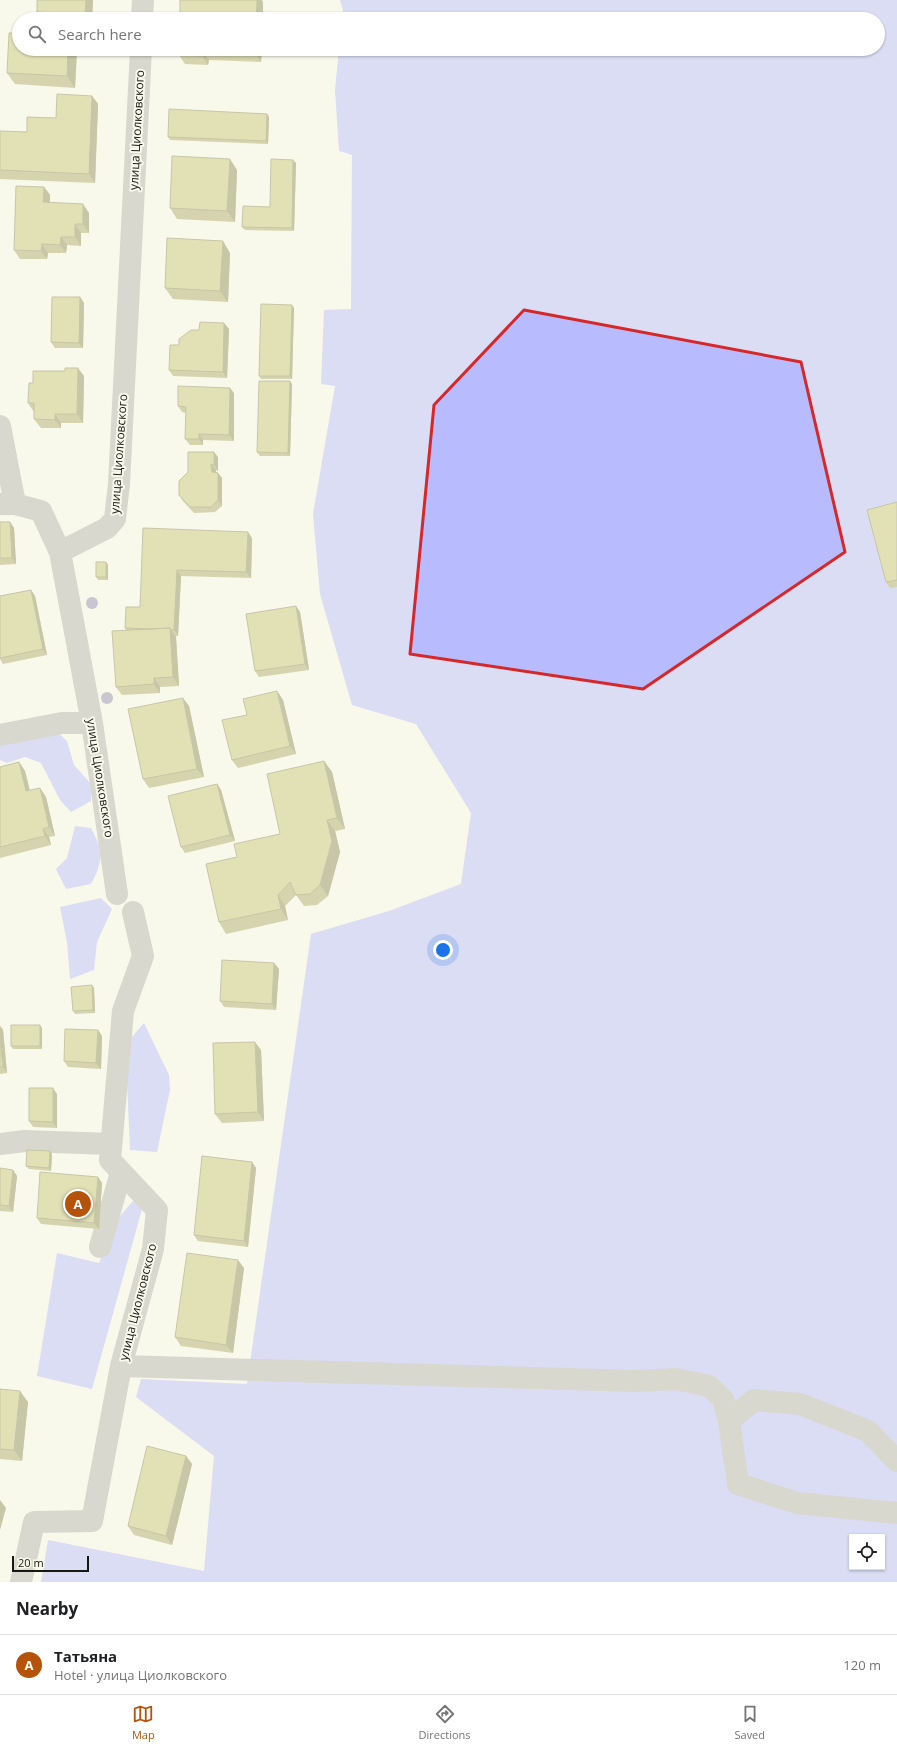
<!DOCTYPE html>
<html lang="en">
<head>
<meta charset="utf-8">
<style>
  :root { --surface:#fff; --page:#f2f2f2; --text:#202124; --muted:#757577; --line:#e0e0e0; --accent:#b45309 }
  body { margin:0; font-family:"Open Sans",sans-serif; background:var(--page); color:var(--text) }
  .controls { position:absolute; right:12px; bottom:12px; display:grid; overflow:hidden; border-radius:0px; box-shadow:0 1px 3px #0004 }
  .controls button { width:36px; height:36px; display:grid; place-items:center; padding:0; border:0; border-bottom:1px solid var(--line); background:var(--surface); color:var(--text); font:20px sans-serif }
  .scale { position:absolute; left:12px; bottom:10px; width:77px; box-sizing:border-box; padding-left:4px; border:2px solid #171713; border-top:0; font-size:11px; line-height:14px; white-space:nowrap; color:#171713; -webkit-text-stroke:3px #f8f8eb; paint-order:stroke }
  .you { position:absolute; left:443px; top:950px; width:14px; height:14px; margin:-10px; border:3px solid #fff; border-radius:50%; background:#1a73e8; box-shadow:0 0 0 6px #1a73e833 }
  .badge { display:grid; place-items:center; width:26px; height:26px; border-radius:50%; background:var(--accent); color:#fff; font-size:13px; font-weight:700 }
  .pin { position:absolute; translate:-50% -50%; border:2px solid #fff; box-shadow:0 1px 4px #0006 }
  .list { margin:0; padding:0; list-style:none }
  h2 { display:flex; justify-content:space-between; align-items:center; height:52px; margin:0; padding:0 16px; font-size:17px }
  h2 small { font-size:13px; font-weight:400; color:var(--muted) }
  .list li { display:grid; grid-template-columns:26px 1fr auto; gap:12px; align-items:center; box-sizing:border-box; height:60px; padding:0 16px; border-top:1px solid var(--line) }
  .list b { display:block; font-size:15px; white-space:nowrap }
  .list p { margin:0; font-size:13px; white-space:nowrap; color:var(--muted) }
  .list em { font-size:13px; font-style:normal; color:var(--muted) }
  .icon { flex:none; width:22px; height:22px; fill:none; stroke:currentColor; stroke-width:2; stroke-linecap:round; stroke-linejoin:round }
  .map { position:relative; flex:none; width:897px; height:1582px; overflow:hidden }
  .search { position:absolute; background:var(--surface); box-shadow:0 1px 3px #0004; left:12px; right:12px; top:12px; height:44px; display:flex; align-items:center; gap:10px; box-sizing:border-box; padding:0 14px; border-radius:22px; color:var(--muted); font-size:15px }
  .sheet { height:112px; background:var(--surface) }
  nav { display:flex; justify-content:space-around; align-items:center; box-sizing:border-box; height:56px; border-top:1px solid var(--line); background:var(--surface); font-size:11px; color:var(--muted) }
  nav a { display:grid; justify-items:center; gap:2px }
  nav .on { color:var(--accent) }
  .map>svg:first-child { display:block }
</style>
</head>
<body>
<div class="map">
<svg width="897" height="1582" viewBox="0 0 897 1582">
  <rect width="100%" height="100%" fill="#f8f8eb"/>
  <path fill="#b8bcfe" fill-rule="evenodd" d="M340 0H897V1582H41L48 1540 204 1571 214 1456 136 1397 141 1379 247 1384 311 934 389 911 461 884 471 813 416 724 352 705 320 594 313 514 335 386 321 384 324 310 351 309 352 155 339 151 335 90 339 49H878V19H342L343 10ZM852 1537H882V1567H852Z
    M55 730 67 741 74 765 91 784V801L71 812 60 800 41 763 25 757 7 763 0 760V743Z
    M75 826 91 828C103 851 104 860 91 884L66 889 56 869 67 858Z
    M101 898 112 909 97 942 94 970 70 979 67 942 60 907Z
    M144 1023 169 1075 170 1090 157 1152 130 1150 127 1081 124 1046Z
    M133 1201 144 1202 92 1389 37 1376 57 1253 99 1263 120 1216Z"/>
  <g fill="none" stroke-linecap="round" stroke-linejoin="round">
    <path stroke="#b1b1ab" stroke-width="22" d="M142 19 143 0
      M0 426 15 504
      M0 504H15L41 511 60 552 92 723 117 894
      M60 552 107 528 115 519 119 484 141 49
      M0 735 62 723H92
      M0 1144 24 1141 111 1144
      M100 1247 121 1172
      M121 1366 636 1381 676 1379 709 1386 723 1399 729 1421 738 1484 797 1503 897 1513
      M729 1421 754 1400 800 1404 868 1431 897 1461
      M21 1582 34 1522 92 1521 121 1366 153 1249 157 1210 110 1160 123 1011 143 956 133 912"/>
  </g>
  <g fill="#8d89b1">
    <circle cx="92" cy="603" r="6"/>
    <circle cx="107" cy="698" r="6"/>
  </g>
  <path fill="#aca965" d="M93 0 92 19H41L37 12Z
    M77 49 75 88 15 84 7 73Z
    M179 49H262L261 62 209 60 208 65 185 64 179 55Z
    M92 96 98 104 95 183 0 179V131L27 132 56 118Z
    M267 114 269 117 268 144 170 140 168 137Z
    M296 163 294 231 245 230 242 227 270 207Z
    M237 170 235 222 177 219 170 208Z
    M44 187 50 195V203L89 213V233H81V246L67 245 66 253H48L47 259H20L14 250Z
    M230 253 228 302 173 299 165 288Z
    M80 297 84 303 83 348H55L51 342Z
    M292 305 294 308 292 379H261L259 376Z
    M224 323 229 329 227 378 173 376 169 370 179 345 199 330Z
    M84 376 83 423H61V428H41L34 419V412L28 403 33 383Z
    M292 384 290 456H260L257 452Z
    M234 393V441L203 440V445H190L185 439 186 413 182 412 178 406Z
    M218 457V471L216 470V472L218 473 222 478V506L215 512 194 513 183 501 179 495Z
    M897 502V587L890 588 886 582Z
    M0 522H10L14 528 16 564 0 565Z
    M143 528 252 538 251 578 181 576 178 636H176V637L179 686 160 687V693L122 695 116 687 126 630 125 628 140 607Z
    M106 562 108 565V580H98L96 577Z
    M31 590 35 596 47 655 3 664 0 659V596Z
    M296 606 300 612 309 670 259 677 255 671Z
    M277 691 283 700 296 754 238 768 232 760 247 715Z
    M189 706 204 777 149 788 143 779Z
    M324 761 332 772 345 829 335 831 340 852 328 896 317 905 304 906 296 895 285 906 288 920 226 934 219 922 237 857 280 834Z
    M19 762 25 771 30 791 40 788 46 797 55 836 49 837 51 845 0 858V767Z
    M217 784 221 790 235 841 185 853 181 847Z
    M274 963 279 969 276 1010 224 1007 220 1001Z
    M94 988 95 1013 75 1014 73 1011Z
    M0 1026 3 1030 7 1073 0 1074Z
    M42 1028V1049H13L11 1046Z
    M98 1030 102 1036 101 1069 68 1067 64 1061Z
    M261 1050 264 1121 222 1123 215 1114Z
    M57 1094V1128L33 1127 29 1121Z
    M52 1154 51 1171 29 1169 26 1166Z
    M252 1162 256 1168 248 1247 198 1241 194 1235Z
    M0 1168 13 1170 17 1176 13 1212 0 1211Z
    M98 1177 102 1183 99 1229 41 1224 37 1218Z
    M244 1268 233 1353 181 1346 175 1337Z
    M0 1389 28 1402 22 1461 0 1459Z
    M186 1456 192 1464 172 1545 134 1535 128 1526Z"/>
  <path fill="#8c8a52" d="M86 0H93L92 19H89L85 15Z
    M257 0H262L263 2V19H256Z
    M68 49H77L75 88 67 76Z
    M255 49H262L261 62 255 53Z
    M202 51 209 60 208 65 202 56Z
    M92 96 98 104 95 183 89 174Z
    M267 114 269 117 268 144 266 141Z
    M230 159 237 170 235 222 227 211Z
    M293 160 296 163 294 231 292 228Z
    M44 187 50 195 49 211 43 202Z
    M83 204 89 213V233L83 224Z
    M75 224 81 233V246L75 237Z
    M61 237 67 245 66 253 60 245Z
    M223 241 230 253 228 302 220 291Z
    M42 244 48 253 47 259 41 251Z
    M80 297 84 303 83 348 79 343Z
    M292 305 294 308 292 379 290 376Z
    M224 323 229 329 227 378 223 372Z
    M78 368 84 376 83 423 77 414Z
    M290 381 292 384 290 456 288 453Z
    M230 388 234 393V441L229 435Z
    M55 414 61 423V428L55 420Z
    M199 434 203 440V445L199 439Z
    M214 452 218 457V471L214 465Z
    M211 464 216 470V478L212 472Z
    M218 473 222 478V506L218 500Z
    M10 522 14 528 16 564 12 558Z
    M248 532 252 538 251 578 246 572Z
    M106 562 108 565V580L106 577Z
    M177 570 181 576 178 636 174 630Z
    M31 590 35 596 47 655 43 649Z
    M296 606 300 612 309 670 305 664Z
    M170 628 176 637 179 686 173 677Z
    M154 678 160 687V693L154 684Z
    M277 691 283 700 296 754 290 746Z
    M183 698 189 706 204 777 197 769Z
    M324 761 332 772 345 829 337 818Z
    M19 762 25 771 32 800 26 791Z
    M217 784 221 790 235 841 230 835Z
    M40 788 46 797 55 836 49 827Z
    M327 820 335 831 340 852 328 896 320 885Z
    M43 829 49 837 51 845 45 836Z
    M278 895 285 906 288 920 281 909Z
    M274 963 279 969 276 1010 272 1004Z
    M92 985 94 988 95 1013 93 1010Z
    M40 1025 42 1028V1049L40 1046Z
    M0 1026 3 1030 7 1073 3 1067 0 1039Z
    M98 1030 102 1036 101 1069 96 1063Z
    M255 1042 261 1050 264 1121 258 1112Z
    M53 1088 57 1094V1128L53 1122Z
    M50 1151 52 1154 51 1171 49 1168Z
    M252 1162 256 1168 248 1247 244 1241Z
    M13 1170 17 1176 13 1212 9 1206Z
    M98 1177 102 1183 99 1229 94 1223Z
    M238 1260 244 1268 233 1353 226 1345Z
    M20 1391 28 1402 22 1461 14 1450Z
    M186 1456 192 1464 172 1545 166 1536Z
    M0 1500 6 1508 0 1530Z"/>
  <path fill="#c8c575" stroke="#8c8a52" d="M37 0H86L85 15 37 12Z
    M180 0H257L256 19H180Z
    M9 33H19V49H68L67 76 7 73Z
    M179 49H255V53L202 51V56L179 55Z
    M57 94 92 96 89 174 0 170V131L27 132V117L56 118Z
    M169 109 267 114 266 141 168 137Z
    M172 156 230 159 227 211 170 208Z
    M271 159 293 160 292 228 242 227 243 206 270 207Z
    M16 186 44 187 43 202 83 204V224H75V237H61L60 245 42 244 41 251 14 250Z
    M167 238 223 241 220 291 165 288Z
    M52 297H80L79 343 51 342Z
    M261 304 292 305 290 376H259Z
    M200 322 224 323 223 372 169 370 170 345H179V339L191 330H199Z
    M65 368H78L77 414H55V420L34 419V403H28L29 383H33V371H65Z
    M259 381H290L288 453 257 452Z
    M178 386 230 388 229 435 199 434V439H185L186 407 178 406Z
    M188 452H214V465L211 464 212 472 218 473V500L211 507H190L179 495V481L188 472Z
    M897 502V580L886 582 867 510Z
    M0 522H10L12 558H0Z
    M143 528 248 532 246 572 177 570 174 630H171L170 628 150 629 125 628 126 607H140Z
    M96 562H106V577H96Z
    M31 590 43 649 0 658V596Z
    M296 606 305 664 255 671 246 614Z
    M170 628 173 677 154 678V684L116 687 112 631Z
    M277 691 290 746 232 760 222 720 247 715 243 699Z
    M183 698 197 769 143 779 128 709Z
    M324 761 337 818 327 820 332 841 320 885 310 894 296 895 290 882 278 895 281 909 219 922 206 864 237 857 234 844 280 834 267 774Z
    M19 762 26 791 40 788 49 827 43 829 45 836 0 847V767Z
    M217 784 230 835 181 847 168 796Z
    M222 960 274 963 272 1004 220 1001Z
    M92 985 93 1010 73 1011 71 987Z
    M11 1025H40V1046H11Z
    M65 1029 98 1030 96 1063 64 1061Z
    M0 1039 3 1067H0Z
    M255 1042 258 1112 215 1114 213 1043Z
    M29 1088H53V1122L29 1121Z
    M27 1150 50 1151 49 1168 26 1166Z
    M202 1156 252 1162 244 1241 194 1235Z
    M0 1168 13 1170 9 1206 0 1205Z
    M40 1172 98 1177 94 1223 37 1218Z
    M187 1253 238 1260 226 1345 175 1337Z
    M0 1389 20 1391 14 1450 0 1449Z
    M147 1446 186 1456 166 1536 128 1526Z"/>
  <path d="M0 0H897V1582H0ZM524 310 801 362 845 552 643 689 410 654 434 405Z" fill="#f8f8eb" fill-opacity=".55" fill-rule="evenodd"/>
  <path fill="none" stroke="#d62828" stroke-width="3" stroke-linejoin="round" d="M524 310 801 362 845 552 643 689 410 654 434 405Z"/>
  <g text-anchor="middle" stroke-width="4" stroke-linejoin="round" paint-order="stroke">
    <g font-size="12" fill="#171713" stroke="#f8f8eb">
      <text transform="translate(137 130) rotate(-87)" y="4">улица Циолковского</text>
      <text transform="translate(119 454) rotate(-86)" y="4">улица Циолковского</text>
      <text transform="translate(100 778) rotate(81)" y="4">улица Циолковского</text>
      <text transform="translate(138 1302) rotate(-76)" y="4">улица Циолковского</text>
    </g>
  </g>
</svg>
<div class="controls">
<button><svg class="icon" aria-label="locate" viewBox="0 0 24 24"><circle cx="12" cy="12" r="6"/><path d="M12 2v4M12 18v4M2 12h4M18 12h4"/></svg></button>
</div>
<div class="scale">20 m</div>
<div class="you"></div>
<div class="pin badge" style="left:78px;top:1204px">A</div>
<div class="search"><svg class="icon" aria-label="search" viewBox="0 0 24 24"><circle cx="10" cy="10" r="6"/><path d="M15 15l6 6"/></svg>Search here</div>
</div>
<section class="sheet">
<h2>Nearby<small></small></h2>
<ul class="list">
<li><span class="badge">A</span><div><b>Татьяна</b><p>Hotel · улица Циолковского</p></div><em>120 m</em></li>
</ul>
</section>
<nav>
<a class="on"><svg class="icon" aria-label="map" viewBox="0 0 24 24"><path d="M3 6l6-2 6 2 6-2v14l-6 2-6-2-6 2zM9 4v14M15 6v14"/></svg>Map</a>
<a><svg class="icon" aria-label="directions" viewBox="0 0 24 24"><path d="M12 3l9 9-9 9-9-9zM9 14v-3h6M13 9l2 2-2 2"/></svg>Directions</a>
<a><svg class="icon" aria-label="saved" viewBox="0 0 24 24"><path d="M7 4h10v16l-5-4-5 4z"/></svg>Saved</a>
</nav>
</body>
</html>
